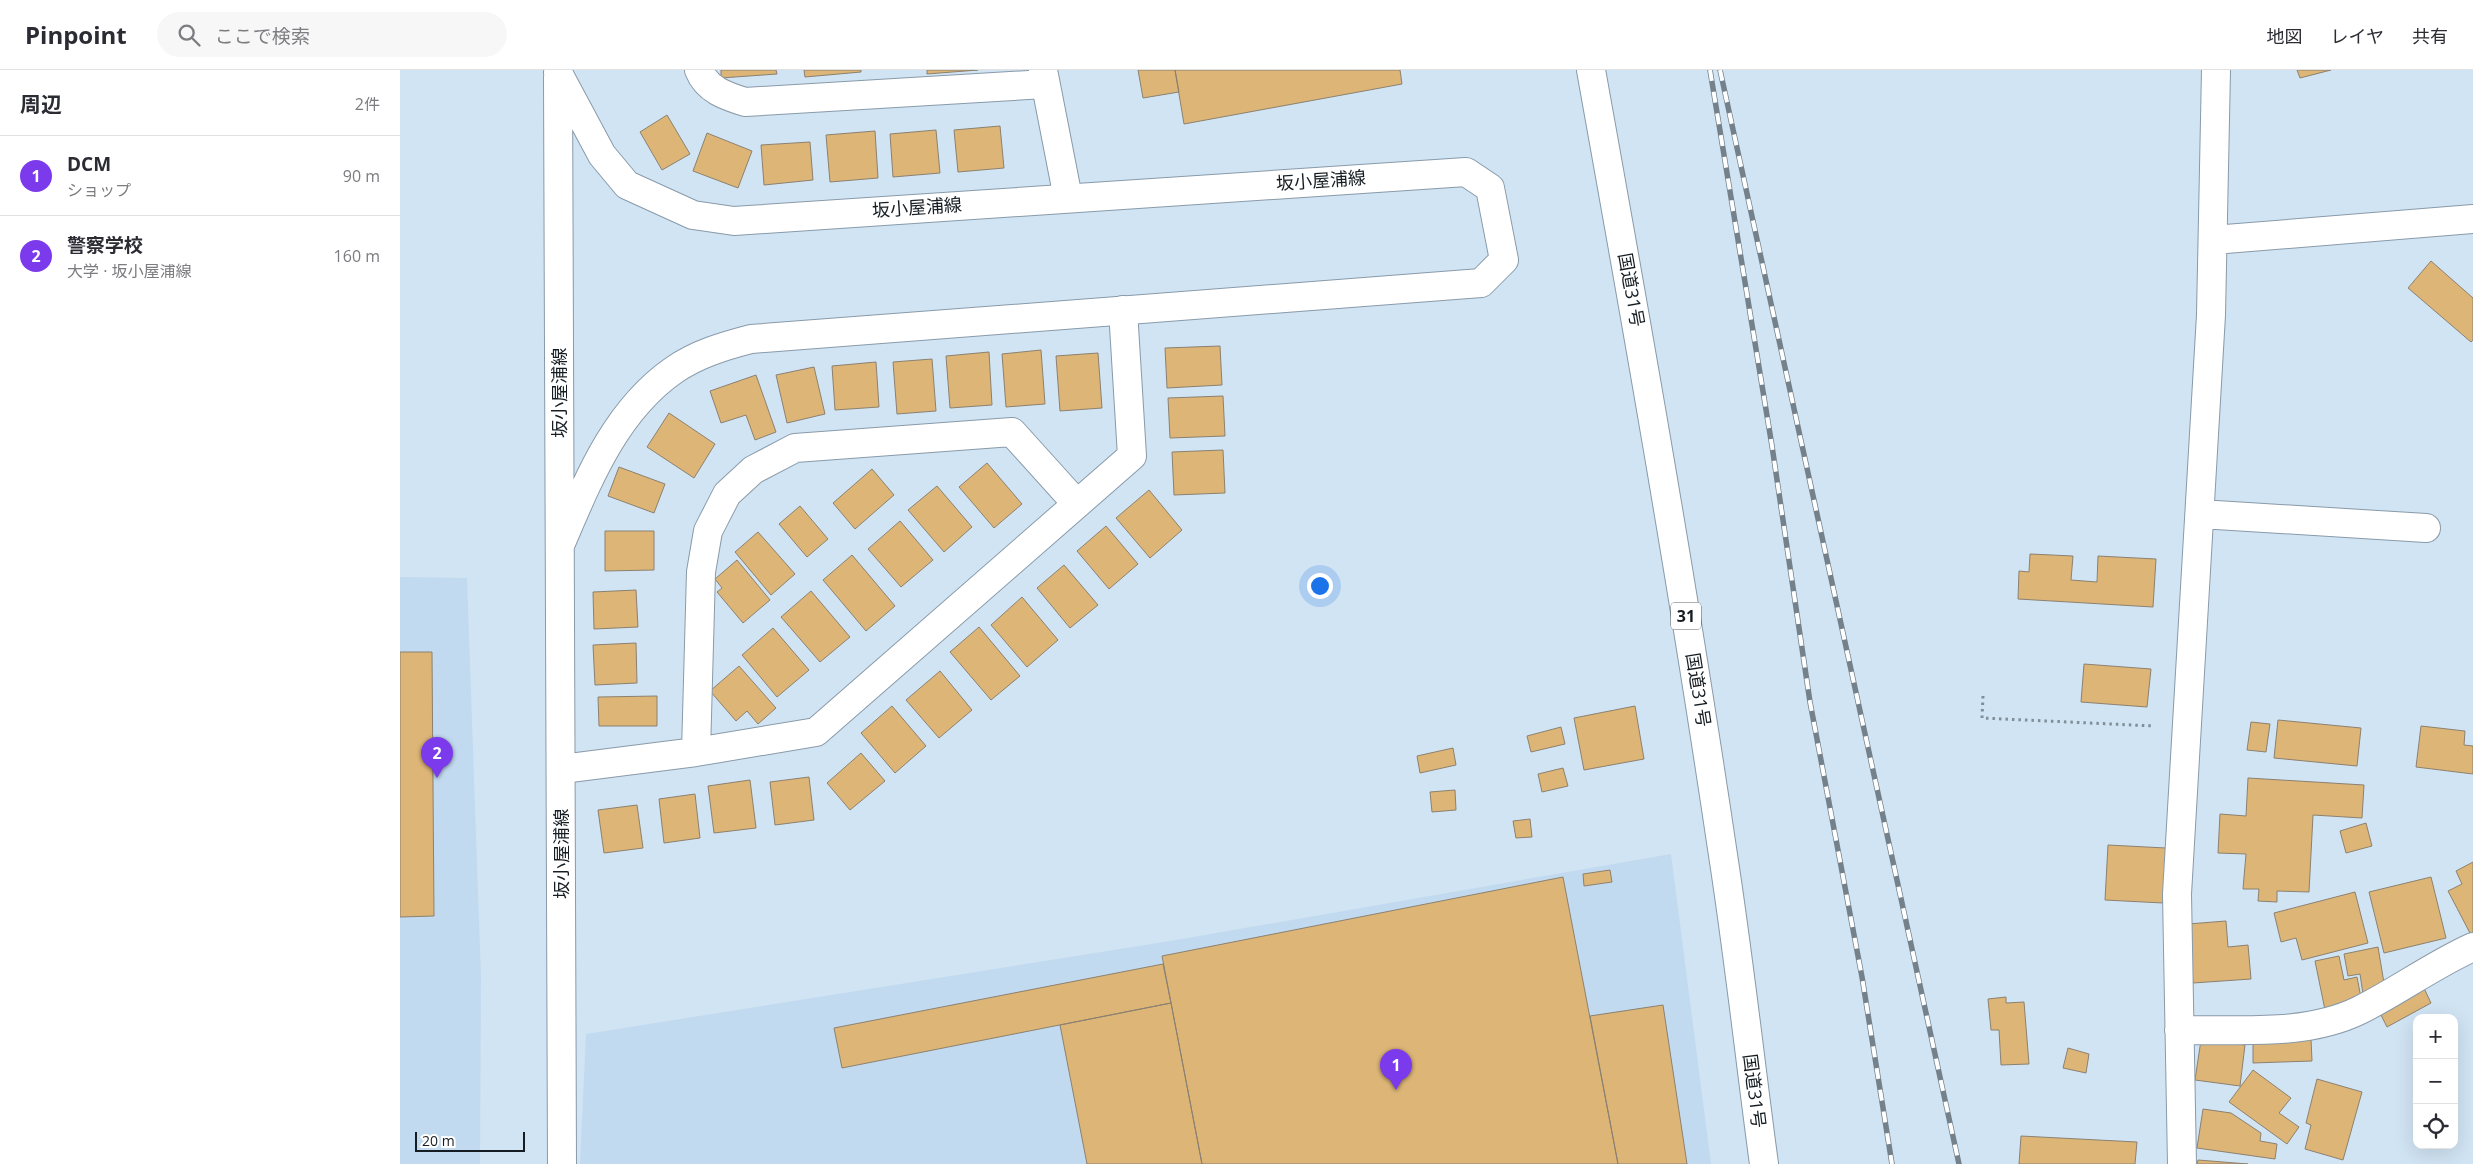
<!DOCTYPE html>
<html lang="ja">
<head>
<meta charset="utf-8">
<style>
  :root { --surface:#fff; --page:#f7f7f7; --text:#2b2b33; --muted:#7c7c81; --line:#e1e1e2; --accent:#7c3aed }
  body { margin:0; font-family:"Open Sans","Noto Sans JP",sans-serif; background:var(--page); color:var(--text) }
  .controls { position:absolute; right:15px; bottom:15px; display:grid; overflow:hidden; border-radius:10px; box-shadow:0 5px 20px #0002 }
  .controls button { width:45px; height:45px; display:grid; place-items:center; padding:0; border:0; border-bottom:1px solid var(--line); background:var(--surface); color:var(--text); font:25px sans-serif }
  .scale { position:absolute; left:15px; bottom:12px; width:110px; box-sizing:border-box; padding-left:5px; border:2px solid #161d22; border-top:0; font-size:14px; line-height:18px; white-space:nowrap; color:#161d22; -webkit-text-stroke:4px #fff; paint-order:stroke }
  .you { position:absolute; left:919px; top:515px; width:18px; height:18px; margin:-12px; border:4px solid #fff; border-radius:50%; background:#1a73e8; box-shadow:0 0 0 8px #1a73e833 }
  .badge { display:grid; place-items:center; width:32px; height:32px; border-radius:50%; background:var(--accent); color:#fff; font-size:16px; font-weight:700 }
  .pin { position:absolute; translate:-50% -41px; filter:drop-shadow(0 1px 2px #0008) }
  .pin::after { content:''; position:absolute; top:26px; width:18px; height:15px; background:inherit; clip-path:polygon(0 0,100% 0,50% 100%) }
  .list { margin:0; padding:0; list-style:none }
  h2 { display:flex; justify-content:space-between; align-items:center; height:65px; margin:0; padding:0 20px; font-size:21px }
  h2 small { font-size:16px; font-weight:400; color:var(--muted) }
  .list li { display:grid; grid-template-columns:32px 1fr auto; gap:15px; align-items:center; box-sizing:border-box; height:80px; padding:0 20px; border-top:1px solid var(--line) }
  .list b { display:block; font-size:19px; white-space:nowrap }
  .list p { margin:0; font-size:16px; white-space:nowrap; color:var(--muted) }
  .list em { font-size:16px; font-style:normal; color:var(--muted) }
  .icon { flex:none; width:28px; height:28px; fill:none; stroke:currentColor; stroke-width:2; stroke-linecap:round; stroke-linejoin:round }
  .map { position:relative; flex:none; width:2073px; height:1094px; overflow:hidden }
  header { display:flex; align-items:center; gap:30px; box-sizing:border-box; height:70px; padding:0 25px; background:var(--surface); border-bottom:1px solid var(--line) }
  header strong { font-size:24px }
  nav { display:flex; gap:28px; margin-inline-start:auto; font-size:18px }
  .search { width:350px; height:45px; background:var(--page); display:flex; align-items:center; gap:12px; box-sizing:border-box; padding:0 18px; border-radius:28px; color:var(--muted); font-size:19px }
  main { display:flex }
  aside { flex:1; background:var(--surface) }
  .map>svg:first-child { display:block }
</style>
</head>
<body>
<header>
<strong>Pinpoint</strong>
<div class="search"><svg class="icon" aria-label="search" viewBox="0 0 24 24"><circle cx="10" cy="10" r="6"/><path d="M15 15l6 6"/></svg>ここで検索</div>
<nav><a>地図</a><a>レイヤ</a><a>共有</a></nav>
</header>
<main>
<aside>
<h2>周辺<small>2件</small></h2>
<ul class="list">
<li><span class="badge">1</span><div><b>DCM</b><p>ショップ</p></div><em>90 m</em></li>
<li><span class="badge">2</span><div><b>警察学校</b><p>大学 · 坂小屋浦線</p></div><em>160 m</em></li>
</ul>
</aside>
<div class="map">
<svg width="2073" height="1094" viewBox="0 0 2073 1094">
  <rect width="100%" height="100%" fill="#d1e4f3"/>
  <path fill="#c2daef" d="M0 507 67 508 81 908 80 1094H0Z
    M1271 784 1311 1094H180L186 964 770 871Z"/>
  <path fill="#dcb577" stroke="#8c8170" d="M321 0H376L377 4 321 8Z
    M404 0H461V2L405 7Z
    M527 0H578L527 4Z
    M738 0H775L779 22 743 28Z
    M775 0H1000L1002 14 784 54Z
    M1897 0H1931L1900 8Z
    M267 45 290 84 262 100 240 62Z
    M600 56 604 98 558 102 554 60Z
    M536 60 540 103 493 107 490 64Z
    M475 61 478 108 430 112 426 65Z
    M307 63 352 81 338 118 293 101Z
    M410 72 413 110 364 115 361 75Z
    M2031 191 2073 228V270L2071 272 2008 218Z
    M820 276 822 315 767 318 765 278Z
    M641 280 645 334 606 337 602 284Z
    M589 282 592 335 550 338 546 286Z
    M698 283 702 338 660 341 656 286Z
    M532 289 536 341 497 344 493 292Z
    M476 292 479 337 435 340 432 296Z
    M414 297 425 344 387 353 376 305Z
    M356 305 376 362 355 370 346 345 321 353 310 321Z
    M823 326 825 366 770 368 768 328Z
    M269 343 315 374 294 408 247 377Z
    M823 380 825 423 774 425 772 382Z
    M587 393 622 434 594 458 559 417Z
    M219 397 265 414 254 443 208 426Z
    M472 399 494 425 455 459 433 433Z
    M537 416 572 457 544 482 508 440Z
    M749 420 782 460 750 488 716 448Z
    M400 436 428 469 407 487 379 454Z
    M500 451 533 490 501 517 468 479Z
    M706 456 738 494 709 519 677 481Z
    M205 461H254V500L205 501Z
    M358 462 395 504 371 525 335 482Z
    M1630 484 1673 486 1671 510 1697 512 1698 486 1756 489 1753 537 1618 529 1619 501 1629 502Z
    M452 485 495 536 466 561 423 510Z
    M337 490 370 530 343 553 317 522 322 518 315 509Z
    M664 495 698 535 670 558 637 518Z
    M236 520 238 557 194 559 193 522Z
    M411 521 450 567 420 592 381 547Z
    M622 527 658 570 627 597 591 555Z
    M579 557 620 606 591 630 550 582Z
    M373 558 409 600 377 627 342 585Z
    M236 573 237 613 195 615 193 575Z
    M0 582H32L34 846 0 847Z
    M1684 594 1751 599 1747 637 1681 632Z
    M339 596 376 638 358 654 347 641 336 651 310 621Z
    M540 601 572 640 539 668 506 630Z
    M257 626V656H199L198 627Z
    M492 636 526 676 495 703 461 663Z
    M1235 636 1244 689 1184 700 1174 648Z
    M1878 650 1961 658 1957 696 1874 688Z
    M1851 652 1870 654 1866 682 1847 680Z
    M2021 656 2065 661 2064 675 2073 676V704L2016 697Z
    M1161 657 1165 674 1131 682 1127 666Z
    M1053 678 1056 695 1020 703 1017 686Z
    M461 683 485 711 450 740 427 713Z
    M1163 698 1168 716 1142 722 1138 704Z
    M409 707 414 750 375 755 370 712Z
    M1848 708 1964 715 1962 748 1913 745 1909 822 1877 821V832L1858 831 1859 819H1843L1846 784 1818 783 1820 744 1846 746Z
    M350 710 356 758 314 763 308 716Z
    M1055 720 1056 740 1032 742 1030 722Z
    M295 724 300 768 264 773 259 729Z
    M237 735 243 778 204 783 198 740Z
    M1130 749 1132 767 1116 768 1113 751Z
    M1966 753 1972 776 1946 783 1940 761Z
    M1708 775 1766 778 1763 833 1705 830Z
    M2073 792V864L2071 865 2048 821 2062 814 2056 801Z
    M1210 800 1212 812 1184 816 1183 804Z
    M1163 807 1218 1094H802L762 886Z
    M2031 807 2046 868 1984 883 1969 822Z
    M1955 822 1968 873 1902 890 1896 868 1881 872 1874 843Z
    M1826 851 1828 877 1848 875 1851 909 1793 913 1788 854Z
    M1978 877 1985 919 1963 924 1960 904 1948 906 1944 884Z
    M1939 886 1944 910 1957 907 1962 933 1925 940 1915 891Z
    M763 894 771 933 442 998 434 958Z
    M2022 914 2031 933 1987 957 1977 937Z
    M1606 927V933L1624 932 1629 994 1601 995 1599 960H1591L1588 929Z
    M771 933 802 1094H687L660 955Z
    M1263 935 1287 1094H1218L1190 946Z
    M1911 969 1912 991 1853 993V971Z
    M1801 970 1845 975 1840 1016 1795 1010Z
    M1668 978 1689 984 1686 1003 1663 998Z
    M1853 1000 1891 1028 1879 1043 1899 1057 1887 1074 1829 1032Z
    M1917 1009 1962 1022 1943 1090 1905 1079 1911 1055 1906 1053Z
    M1803 1039 1831 1043 1861 1063 1860 1071 1877 1074 1875 1089 1797 1078Z
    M1621 1066 1737 1072 1735 1094H1619Z
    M1798 1090 1848 1094H1797Z"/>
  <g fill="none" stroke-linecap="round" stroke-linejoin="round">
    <defs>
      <path id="minor" d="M299 0C307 20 326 26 345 32L645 14
        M1813 170 2073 149
        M1800 444 2026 458
        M296 682 301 502 308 461 327 424 353 400 395 378 612 362 677 434
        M162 699 296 682 416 662 732 386 723 240
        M1779 960C1838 959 1905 967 1960 940 1998 921 2033 895 2073 877
        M1782 1094 1777 824 1811 245 1816 0"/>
      <path id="tertiary" d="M643 0 668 128"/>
      <path id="secondary" d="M158 3 202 85 227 115 293 145 334 151 1066 102 1090 118 1104 190 1081 213 351 269C324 276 297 284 274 300 215 341 188 410 161 473
        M158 7 162 1094"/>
      <path id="trunk" d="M1191 0C1238 261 1284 522 1323 785 1339 888 1350 991 1364 1094"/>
    </defs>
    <use href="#minor" stroke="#899aa9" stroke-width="30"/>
    <use href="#tertiary" stroke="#899aa9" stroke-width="30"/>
    <use href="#secondary" stroke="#899aa9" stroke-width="30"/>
    <use href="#trunk" stroke="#899aa9" stroke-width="30"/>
    <path stroke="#808e98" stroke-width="3" stroke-dasharray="2.5 4" stroke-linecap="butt" d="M1583 626 1582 648 1754 656"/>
    <use href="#minor" stroke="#fff" stroke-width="28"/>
    <use href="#tertiary" stroke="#fff" stroke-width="28"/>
    <use href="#secondary" stroke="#fff" stroke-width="28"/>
    <use href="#trunk" stroke="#fff" stroke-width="28"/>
    <defs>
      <path id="rail" d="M1310 0 1372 376 1410 632 1462 907 1492 1094
        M1320 0 1559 1094"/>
    </defs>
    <use href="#rail" stroke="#74818b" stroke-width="5.5"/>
    <use href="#rail" stroke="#fff" stroke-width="4" stroke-dasharray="11" stroke-linecap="butt"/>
  </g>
  <g text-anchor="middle" stroke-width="4" stroke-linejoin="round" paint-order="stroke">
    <rect fill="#fff" stroke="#5c6164" stroke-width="1" x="1271" y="532.5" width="30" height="27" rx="4"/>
    <g font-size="16" font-weight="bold" fill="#161d22">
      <text x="1286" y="552">31</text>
    </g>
    <g font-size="18" fill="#161d22" stroke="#fff">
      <text transform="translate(921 111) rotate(-4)" y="6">坂小屋浦線</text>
      <text transform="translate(517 138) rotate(-4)" y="6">坂小屋浦線</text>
      <text transform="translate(1231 220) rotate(80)" y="6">国道31号</text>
      <text transform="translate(160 323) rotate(-90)" y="6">坂小屋浦線</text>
      <text transform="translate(1298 620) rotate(81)" y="6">国道31号</text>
      <text transform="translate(162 784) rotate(-90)" y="6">坂小屋浦線</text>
      <text transform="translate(1354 1021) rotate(83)" y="6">国道31号</text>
    </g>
  </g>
</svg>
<div class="controls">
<button>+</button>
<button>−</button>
<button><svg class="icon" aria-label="locate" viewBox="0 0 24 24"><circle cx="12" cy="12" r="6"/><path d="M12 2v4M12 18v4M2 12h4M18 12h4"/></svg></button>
</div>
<div class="scale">20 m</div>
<div class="you"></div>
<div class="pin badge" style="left:996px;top:1020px">1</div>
<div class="pin badge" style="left:37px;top:708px">2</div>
</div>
</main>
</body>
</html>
